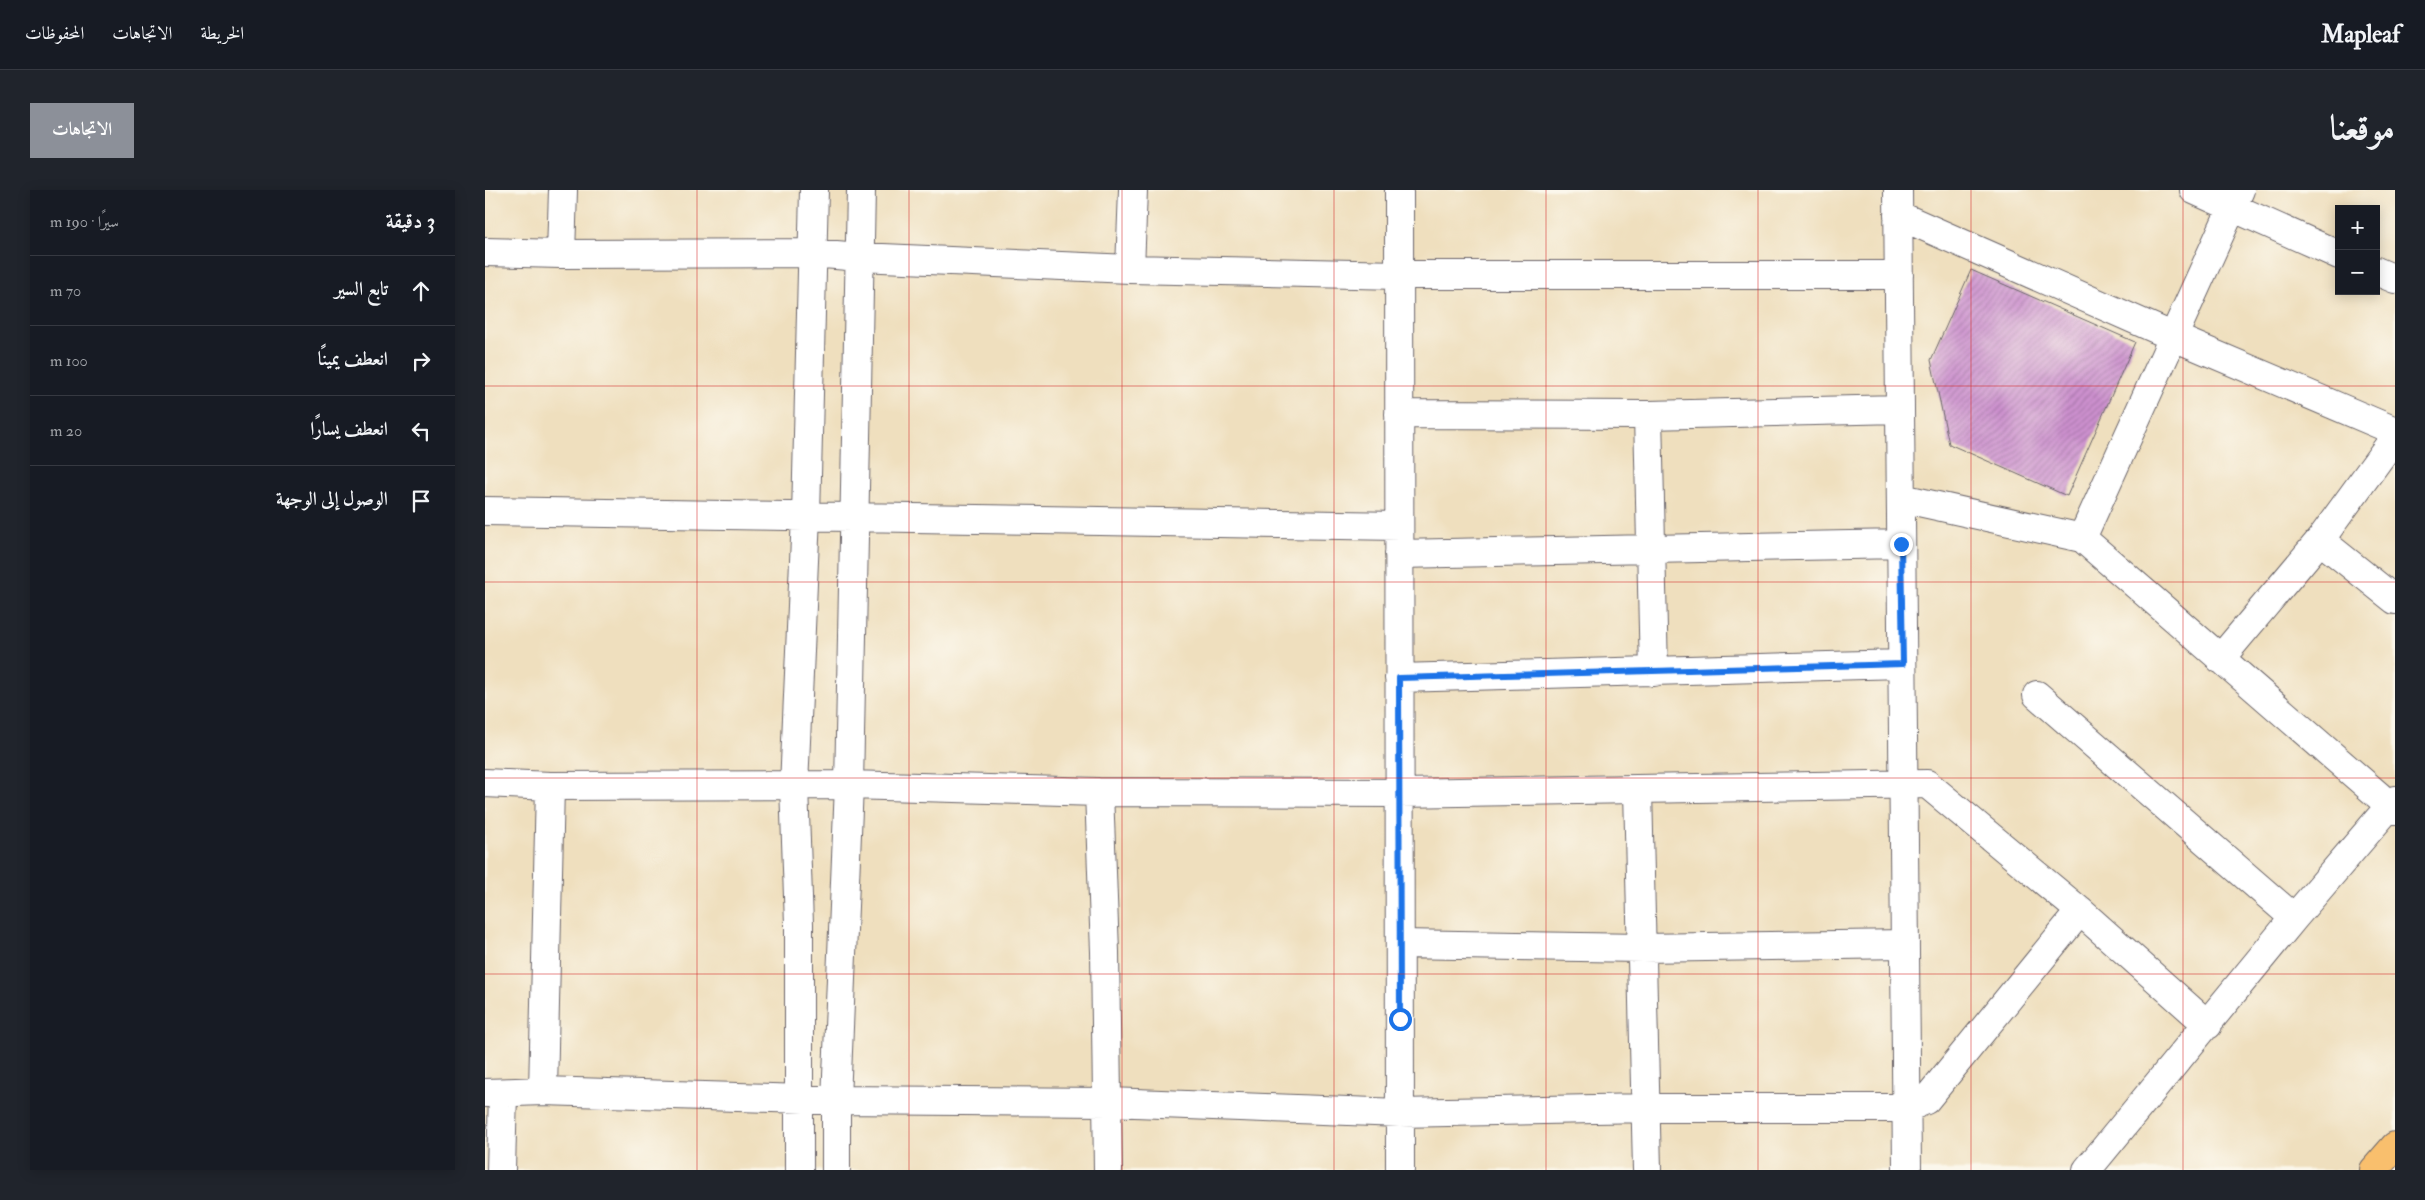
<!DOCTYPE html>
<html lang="ar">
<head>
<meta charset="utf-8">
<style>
  :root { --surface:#171b24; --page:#20242c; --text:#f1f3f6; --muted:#9ea1a6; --line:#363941; --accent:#8c9099 }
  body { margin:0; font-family:"IM FELL Double Pica",Amiri,serif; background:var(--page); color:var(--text); direction:rtl }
  .controls { position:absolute; right:15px; top:15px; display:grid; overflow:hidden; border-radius:0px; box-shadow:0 2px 12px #0003 }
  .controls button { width:45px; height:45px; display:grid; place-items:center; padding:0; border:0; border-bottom:1px solid var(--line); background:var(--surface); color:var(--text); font:25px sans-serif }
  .stop { position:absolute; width:15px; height:15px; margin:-11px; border:4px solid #1a73e8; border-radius:50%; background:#fff }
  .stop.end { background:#1a73e8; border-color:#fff; box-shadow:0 1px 5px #0008 }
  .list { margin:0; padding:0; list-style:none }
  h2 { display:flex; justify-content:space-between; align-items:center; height:65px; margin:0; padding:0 20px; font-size:21px }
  h2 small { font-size:16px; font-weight:400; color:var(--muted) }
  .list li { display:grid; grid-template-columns:32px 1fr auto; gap:15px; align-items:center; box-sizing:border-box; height:70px; padding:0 20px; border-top:1px solid var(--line) }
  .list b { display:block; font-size:19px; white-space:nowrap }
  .list em { font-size:16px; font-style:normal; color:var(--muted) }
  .icon { flex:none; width:28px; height:28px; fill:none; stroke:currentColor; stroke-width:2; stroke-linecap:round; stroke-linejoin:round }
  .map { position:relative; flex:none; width:1910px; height:980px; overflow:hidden; direction:ltr; border-radius:0px }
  header { display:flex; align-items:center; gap:30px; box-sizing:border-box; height:70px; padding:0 25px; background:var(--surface); border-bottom:1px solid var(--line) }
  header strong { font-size:24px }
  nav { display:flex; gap:28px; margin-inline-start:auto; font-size:18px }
  .intro { display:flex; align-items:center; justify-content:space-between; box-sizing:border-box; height:120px; padding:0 30px }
  h1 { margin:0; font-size:35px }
  .button { padding:12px 22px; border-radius:0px; background:var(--accent); color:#fff; font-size:18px; font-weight:700 }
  main { display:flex; gap:30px; padding:0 30px }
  aside { flex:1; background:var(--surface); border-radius:0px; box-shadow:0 2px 12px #0003 }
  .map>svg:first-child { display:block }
</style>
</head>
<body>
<header>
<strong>Mapleaf</strong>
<nav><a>الخريطة</a><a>الاتجاهات</a><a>المحفوظات</a></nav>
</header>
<div class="intro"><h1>موقعنا</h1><a class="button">الاتجاهات</a></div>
<main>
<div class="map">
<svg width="1910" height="980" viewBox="0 0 1910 980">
  <defs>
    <pattern id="building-hatch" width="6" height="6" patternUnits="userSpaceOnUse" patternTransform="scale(1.25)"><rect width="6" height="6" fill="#cc90ce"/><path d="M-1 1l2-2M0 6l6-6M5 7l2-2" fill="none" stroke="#a575a8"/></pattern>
  </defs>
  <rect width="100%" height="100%" fill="#fbf7ec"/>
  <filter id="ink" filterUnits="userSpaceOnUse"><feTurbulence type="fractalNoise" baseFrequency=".02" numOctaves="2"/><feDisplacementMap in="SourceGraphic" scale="10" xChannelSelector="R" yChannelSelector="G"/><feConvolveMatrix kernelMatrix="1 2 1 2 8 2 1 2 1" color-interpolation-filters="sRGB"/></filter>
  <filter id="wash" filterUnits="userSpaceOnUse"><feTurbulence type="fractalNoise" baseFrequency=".0096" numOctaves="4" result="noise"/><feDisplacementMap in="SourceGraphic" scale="20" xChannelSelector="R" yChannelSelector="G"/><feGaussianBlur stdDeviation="1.12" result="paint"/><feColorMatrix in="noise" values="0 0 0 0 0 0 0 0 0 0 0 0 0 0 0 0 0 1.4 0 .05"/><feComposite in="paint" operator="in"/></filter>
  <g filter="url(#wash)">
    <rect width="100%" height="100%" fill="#efdfbe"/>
    <g id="blocks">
      <path fill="url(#building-hatch)" d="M1486 80 1650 152 1582 306 1464 254 1446 170Z"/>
    </g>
  </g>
  <g filter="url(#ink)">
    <use href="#blocks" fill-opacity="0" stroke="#6a6469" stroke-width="1"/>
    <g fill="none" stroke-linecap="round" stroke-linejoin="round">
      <defs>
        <path id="minor" d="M914 0 915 980
          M1413 0 1422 980
          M1709 0 1854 65
          M1413 25 1689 147 1910 241
          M0 62 76 64 327 63 375 67 645 79 914 85H1414
          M76 64 78 0
          M645 79 648 0
          M1891 81 1910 89
          M914 224 1163 225 1415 219
          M1163 225 1169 482
          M1416 308 1597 348 1910 620
          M0 321 914 336
          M1597 348 1755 0
          M1835 350 1910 410
          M914 364 1416 354
          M1735 469 1835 350 1910 247
          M914 488 1417 474
          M1552 505 1809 728
          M0 593 65 596 364 595 614 602 915 603 1442 594 1595 721 1723 835
          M1153 600 1162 980
          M614 602 620 762 623 980
          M915 754 1157 758 1420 754
          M58 901 65 596
          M0 903 58 901 351 910 624 912 915 923 1161 918H1422L1441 910 1595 721
          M16 980 18 903
          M314 980V734L309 596 321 326 329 0
          M351 980V910L364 595 376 0
          M1602 980 1809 728 1910 610"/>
        <path id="major" d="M1889 980 1910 956"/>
      </defs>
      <use href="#minor" stroke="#6a6469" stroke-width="30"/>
      <use href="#major" stroke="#6a6469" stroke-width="30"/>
      <use href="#minor" stroke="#fff" stroke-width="28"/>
      <use href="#major" stroke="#f9bf6d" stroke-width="28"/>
    </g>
  </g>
  <g fill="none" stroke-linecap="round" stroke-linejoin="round" filter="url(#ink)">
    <path stroke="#1a73e8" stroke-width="6" d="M915 829 914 488 1418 474 1416 354"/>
  </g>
  <path fill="none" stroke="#d62828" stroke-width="1" stroke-opacity="0.55" d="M212 0V980M424 0V980M637 0V980M849 0V980M1061 0V980M1273 0V980M1486 0V980M1698 0V980M0 196H1910M0 392H1910M0 588H1910M0 784H1910"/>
</svg>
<div class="controls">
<button>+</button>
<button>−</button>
</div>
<div class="stop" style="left:915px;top:829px"></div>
<div class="stop end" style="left:1416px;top:354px"></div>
</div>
<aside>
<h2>3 دقيقة<small>سيرًا · 190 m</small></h2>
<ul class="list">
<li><svg class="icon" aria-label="ahead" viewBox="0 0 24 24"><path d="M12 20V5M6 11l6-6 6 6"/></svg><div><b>تابع السير</b></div><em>70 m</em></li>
<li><svg class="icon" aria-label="right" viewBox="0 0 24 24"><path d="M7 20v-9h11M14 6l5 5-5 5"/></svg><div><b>انعطف يمينًا</b></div><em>100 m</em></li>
<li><svg class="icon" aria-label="left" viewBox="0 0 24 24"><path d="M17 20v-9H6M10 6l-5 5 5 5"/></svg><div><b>انعطف يسارًا</b></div><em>20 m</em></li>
<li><svg class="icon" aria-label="arrive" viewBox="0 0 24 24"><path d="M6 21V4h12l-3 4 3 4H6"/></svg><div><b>الوصول إلى الوجهة</b></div></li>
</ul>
</aside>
</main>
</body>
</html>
